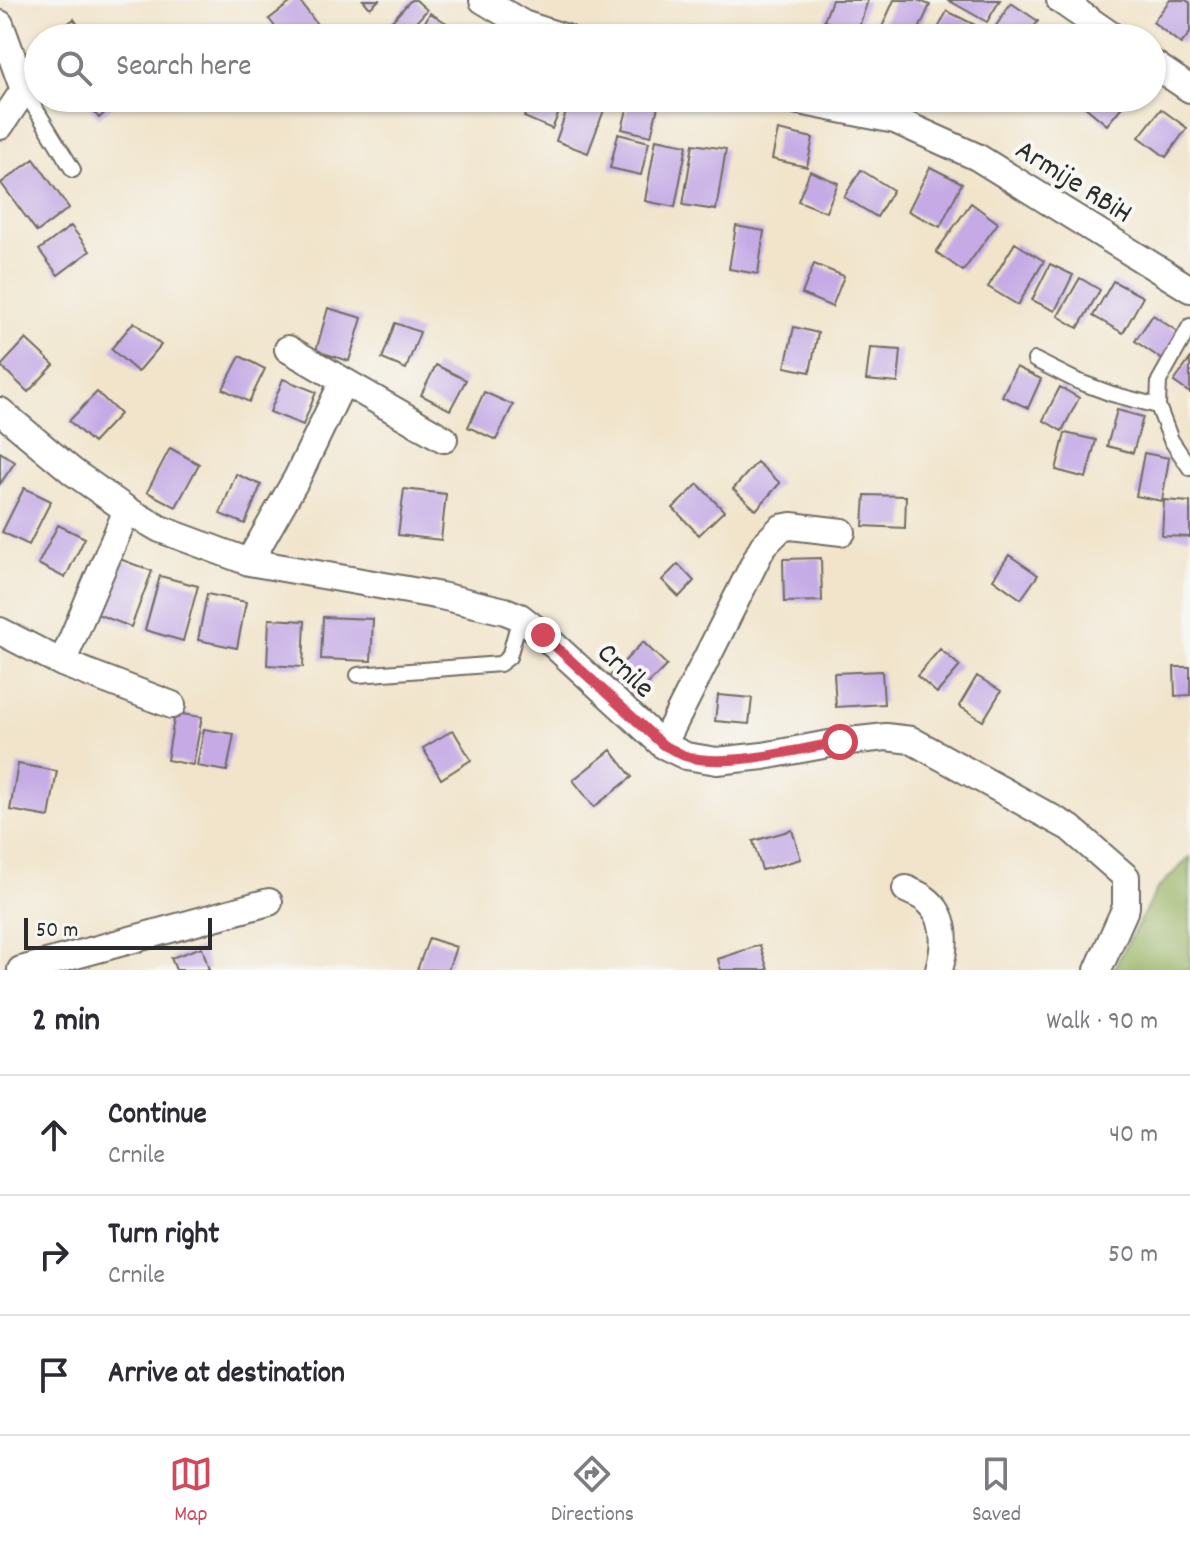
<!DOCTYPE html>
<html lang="en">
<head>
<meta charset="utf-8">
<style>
  :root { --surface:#fff; --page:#f2f2f3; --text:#2b2b33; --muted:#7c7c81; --line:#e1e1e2; --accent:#d1495b }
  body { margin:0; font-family:Dekko,sans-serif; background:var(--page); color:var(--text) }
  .scale { position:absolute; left:24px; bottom:20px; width:188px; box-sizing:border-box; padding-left:8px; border:4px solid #2b2b2b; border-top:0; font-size:22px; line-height:28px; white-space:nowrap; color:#2b2b2b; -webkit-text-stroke:6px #f6f6f2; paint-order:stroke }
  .stop { position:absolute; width:24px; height:24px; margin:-18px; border:6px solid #d1495b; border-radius:50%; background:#fff }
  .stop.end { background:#d1495b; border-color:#fff; box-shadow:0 2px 8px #0008 }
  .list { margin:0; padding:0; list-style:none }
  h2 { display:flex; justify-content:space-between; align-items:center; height:104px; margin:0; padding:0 32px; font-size:34px }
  h2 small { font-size:26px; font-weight:400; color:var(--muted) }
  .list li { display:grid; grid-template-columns:52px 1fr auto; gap:24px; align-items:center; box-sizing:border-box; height:120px; padding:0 32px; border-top:2px solid var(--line) }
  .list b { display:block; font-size:30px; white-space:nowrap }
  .list p { margin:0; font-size:26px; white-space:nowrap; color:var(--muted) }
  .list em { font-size:26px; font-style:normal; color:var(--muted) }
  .icon { flex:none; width:44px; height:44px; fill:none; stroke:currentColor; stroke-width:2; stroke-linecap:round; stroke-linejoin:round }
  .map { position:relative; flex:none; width:1190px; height:970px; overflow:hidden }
  .search { position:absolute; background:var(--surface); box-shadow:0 2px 6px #0004; left:24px; right:24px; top:24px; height:88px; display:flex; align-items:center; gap:20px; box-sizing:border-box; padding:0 28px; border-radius:44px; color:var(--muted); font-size:30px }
  .sheet { height:464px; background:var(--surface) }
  nav { display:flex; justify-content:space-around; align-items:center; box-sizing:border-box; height:112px; border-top:2px solid var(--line); background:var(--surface); font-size:22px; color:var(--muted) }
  nav a { display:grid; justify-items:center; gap:4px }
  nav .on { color:var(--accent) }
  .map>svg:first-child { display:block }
</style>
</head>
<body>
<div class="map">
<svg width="1190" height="970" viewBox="0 0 1190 970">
  <rect width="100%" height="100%" fill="#f6f6f2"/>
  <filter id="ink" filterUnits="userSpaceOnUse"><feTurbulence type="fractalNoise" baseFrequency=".0125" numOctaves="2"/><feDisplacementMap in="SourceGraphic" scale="16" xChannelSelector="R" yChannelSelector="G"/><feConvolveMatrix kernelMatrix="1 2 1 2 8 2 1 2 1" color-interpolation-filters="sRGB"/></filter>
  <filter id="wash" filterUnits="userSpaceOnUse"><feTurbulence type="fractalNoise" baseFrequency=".006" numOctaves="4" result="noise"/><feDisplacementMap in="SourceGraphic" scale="32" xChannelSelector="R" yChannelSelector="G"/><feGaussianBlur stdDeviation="1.8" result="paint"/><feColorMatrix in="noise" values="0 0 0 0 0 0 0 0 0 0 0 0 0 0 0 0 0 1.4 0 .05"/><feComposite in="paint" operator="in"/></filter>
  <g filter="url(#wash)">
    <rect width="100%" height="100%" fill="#f1e4cb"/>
    <path fill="#98b264" stroke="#626e48" stroke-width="2" d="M1190 857V970H1113L1157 889Z"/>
    <g id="blocks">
      <path fill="#c5aae5" d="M294 0H299L319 27 304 38H284L269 19Z
        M363 0H379L370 8Z
        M411 0H416L427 10 403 37 389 24Z
        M832 0H868L857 33 824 21Z
        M894 0H917L930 5 915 38H883L878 36Z
        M948 0H1000L987 22Z
        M1170 0H1186L1190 3V33L1181 44 1153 22Z
        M1011 3 1038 21 1027 38H988Z
        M947 11 975 25 968 38H933Z
        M430 13 460 31 455 38H416Z
        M74 19 87 38H48Z
        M81 98H121L99 118Z
        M532 98H565L552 129 524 117Z
        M571 98 604 110 588 153 556 141Z
        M630 98H660L651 136 622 129Z
        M1081 98H1129L1107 125 1078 101Z
        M1161 109 1187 128 1166 157 1139 137Z
        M778 130 813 138 807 167 772 159Z
        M618 134 649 142 641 175 610 168Z
        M656 139 687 145 675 207 645 201Z
        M693 144 726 149 716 210 683 205Z
        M34 159 69 208 37 232 1 183Z
        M930 167 962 183 940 227 908 211Z
        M861 170 893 190 877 217 844 197Z
        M810 171 838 183 826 212 798 201Z
        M971 203 998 223 963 271 936 252Z
        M71 226 90 251 58 275 39 250Z
        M736 226 764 231 758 274 729 269Z
        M1015 243 1044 261 1018 305 988 287Z
        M814 264 844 276 832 307 802 294Z
        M1050 264 1073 275 1055 311 1032 300Z
        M1080 278 1100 290 1078 328 1058 316Z
        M1113 281 1143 297 1123 333 1093 316Z
        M328 308 362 318 349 361 316 351Z
        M1153 315 1181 334 1163 360 1135 341Z
        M134 322 161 345 138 372 111 349Z
        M395 323 420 332 406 369 382 359Z
        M794 327 818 333 810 372 785 367Z
        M26 339 54 365 28 392 1 366Z
        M870 348 901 350 898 383 866 380Z
        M240 356 265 369 249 402 223 389Z
        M1190 359V393L1174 382Z
        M436 365 466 380 450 410 421 395Z
        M1016 367 1041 379 1028 408 1002 396Z
        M283 379 316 392 303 425 270 412Z
        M1060 387 1079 398 1062 431 1043 420Z
        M97 392 120 414 93 443 69 421Z
        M484 392 513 405 496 440 468 427Z
        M1117 410 1143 417 1133 453 1107 446Z
        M1065 433 1096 440 1086 478 1056 470Z
        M170 448 199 464 176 507 147 492Z
        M0 452 15 462 0 484Z
        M1144 453 1169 458 1162 501 1136 496Z
        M757 462 780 483 756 510 733 489Z
        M236 474 261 485 245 524 220 514Z
        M698 484 724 511 699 535 673 508Z
        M24 488 51 501 29 545 2 532Z
        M404 489 446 494 441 540 398 535Z
        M865 495 906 496 905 528 863 526Z
        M1164 500 1190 502V537L1162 536Z
        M58 525 85 538 65 578 38 564Z
        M1009 555 1038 575 1021 599 993 579Z
        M117 558 152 571 131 627 97 614Z
        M821 558 822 601 784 602 783 559Z
        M678 564 694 581 679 597 662 580Z
        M160 576 198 586 183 641 145 630Z
        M207 594 246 602 237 648 198 640Z
        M323 617 373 619 371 661 321 659Z
        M269 619 305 621 303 667 267 665Z
        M643 642 667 665 631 701 608 678Z
        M940 649 960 666 937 693 917 676Z
        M1174 667H1190V695L1175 696Z
        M882 671 884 704 836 707 834 673Z
        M977 676 1001 691 983 721 959 706Z
        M718 695 752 698 749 724 715 721Z
        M175 713 202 717 193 765 167 760Z
        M204 729 234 734 227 771 197 766Z
        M453 730 471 760 441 779 423 748Z
        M611 750 632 777 594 807 573 780Z
        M18 764 57 771 49 817 10 810Z
        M792 830 801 859 762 870 753 841Z
        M429 938 456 947 448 970H417Z
        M760 945 768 970H721L718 959Z
        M202 947 209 970H176L171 958Z"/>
    </g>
  </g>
  <g filter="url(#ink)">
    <use href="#blocks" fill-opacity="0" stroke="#706c63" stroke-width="2"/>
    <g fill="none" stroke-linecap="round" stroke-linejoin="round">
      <defs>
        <path id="service" d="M24 90 73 170
          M1190 326 1159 381 1158 406 1171 440 1190 468
          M1035 360 1077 381 1112 394 1158 406
          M358 675 500 664 509 657 520 617"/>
        <path id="minor" d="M483 0 523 24 566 38
          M1060 0 1115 38
          M0 24 24 90 0 126
          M1152 63 1190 89
          M784 98 895 120 977 157 1190 289
          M288 349 444 439
          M0 411 73 472 127 510 160 529 249 562 441 596 505 611 520 617 543 635 663 745 686 756 717 761 763 756 840 742 886 737 911 740 1070 828 1126 877V907L1098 970
          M249 562 297 478 343 382
          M0 631 62 663 172 705
          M62 663 127 510
          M663 745 763 546 781 528 791 526 842 532
          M906 889C912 892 918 894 924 898 948 915 946 945 939 970
          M21 970 269 902"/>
      </defs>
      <use href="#service" stroke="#706c63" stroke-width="18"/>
      <use href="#minor" stroke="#706c63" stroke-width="30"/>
      <use href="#service" stroke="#fff" stroke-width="14"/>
      <use href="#minor" stroke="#fff" stroke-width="26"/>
    </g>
  </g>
  <g fill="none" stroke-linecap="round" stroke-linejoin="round" filter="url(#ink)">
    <path stroke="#d1495b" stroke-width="10" d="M543 635 663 745C670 748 678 753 685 756 726 769 798 749 840 742"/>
  </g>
  <g text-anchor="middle" stroke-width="8" stroke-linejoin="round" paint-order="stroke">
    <g font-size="30" fill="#2b2b2b" stroke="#f6f6f2">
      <text transform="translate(1075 180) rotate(32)" y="10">Armije RBiH</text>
      <text transform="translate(627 669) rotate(43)" y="10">Crnile</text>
    </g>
  </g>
</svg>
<div class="scale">50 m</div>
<div class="stop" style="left:840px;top:742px"></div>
<div class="stop end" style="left:543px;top:635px"></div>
<div class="search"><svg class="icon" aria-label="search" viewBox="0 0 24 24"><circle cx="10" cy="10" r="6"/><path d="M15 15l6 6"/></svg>Search here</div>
</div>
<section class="sheet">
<h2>2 min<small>Walk · 90 m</small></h2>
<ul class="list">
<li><svg class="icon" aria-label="ahead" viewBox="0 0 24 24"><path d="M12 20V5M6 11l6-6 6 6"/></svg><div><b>Continue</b><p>Crnile</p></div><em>40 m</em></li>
<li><svg class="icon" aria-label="right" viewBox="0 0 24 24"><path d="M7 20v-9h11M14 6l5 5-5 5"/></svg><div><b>Turn right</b><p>Crnile</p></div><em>50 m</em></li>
<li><svg class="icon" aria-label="arrive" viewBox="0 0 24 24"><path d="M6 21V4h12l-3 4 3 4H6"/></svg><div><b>Arrive at destination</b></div></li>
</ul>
</section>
<nav>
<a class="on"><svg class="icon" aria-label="map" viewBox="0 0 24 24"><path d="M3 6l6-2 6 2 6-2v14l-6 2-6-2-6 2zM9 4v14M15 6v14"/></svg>Map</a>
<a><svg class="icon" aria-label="directions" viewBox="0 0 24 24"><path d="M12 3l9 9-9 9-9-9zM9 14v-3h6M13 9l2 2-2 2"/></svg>Directions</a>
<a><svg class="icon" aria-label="saved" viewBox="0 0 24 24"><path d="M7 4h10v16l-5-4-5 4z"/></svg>Saved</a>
</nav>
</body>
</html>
